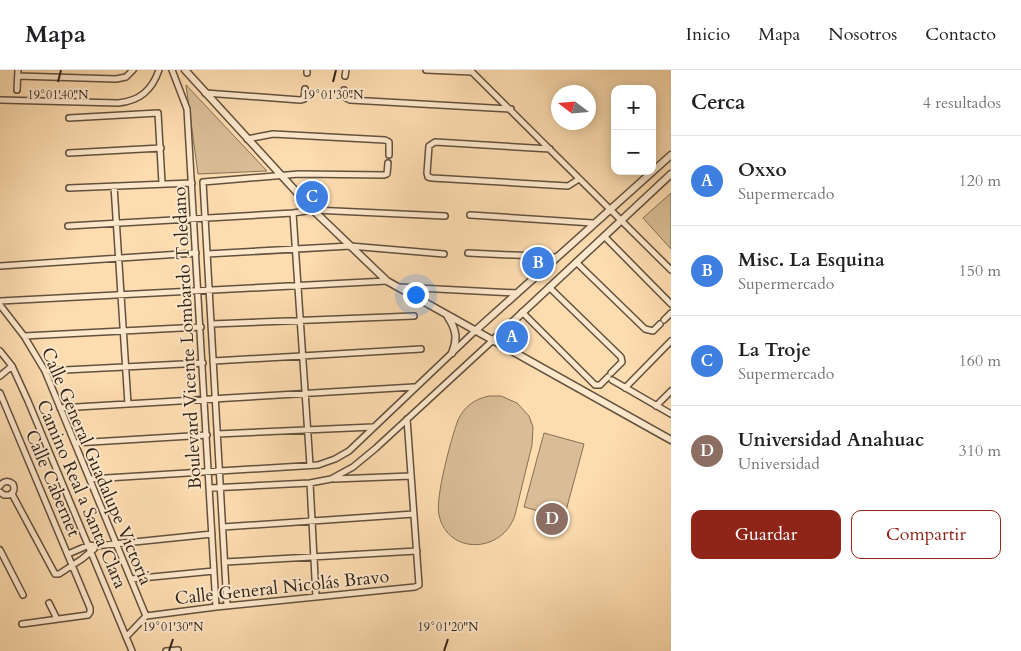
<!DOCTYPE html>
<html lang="es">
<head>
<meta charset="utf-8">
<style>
  :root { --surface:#fff; --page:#f6f6f6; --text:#202124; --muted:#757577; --line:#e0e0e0; --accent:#8f2418 }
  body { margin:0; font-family:Cardo,serif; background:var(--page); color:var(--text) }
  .controls { position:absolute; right:15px; top:15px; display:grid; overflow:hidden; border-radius:10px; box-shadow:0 2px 12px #0003 }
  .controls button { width:45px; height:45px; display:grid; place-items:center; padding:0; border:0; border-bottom:1px solid var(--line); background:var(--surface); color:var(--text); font:25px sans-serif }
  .compass { position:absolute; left:551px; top:15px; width:45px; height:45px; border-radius:50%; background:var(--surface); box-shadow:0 2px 12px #0003; rotate:286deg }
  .you { position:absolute; left:415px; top:224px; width:18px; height:18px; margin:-12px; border:4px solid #fff; border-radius:50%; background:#1a73e8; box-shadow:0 0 0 8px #1a73e833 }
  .badge { display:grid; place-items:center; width:32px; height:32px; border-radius:50%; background:var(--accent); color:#fff; font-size:16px; font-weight:700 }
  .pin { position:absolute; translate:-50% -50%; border:2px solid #fff; box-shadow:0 1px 5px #0006 }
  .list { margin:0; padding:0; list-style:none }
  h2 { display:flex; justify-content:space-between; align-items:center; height:65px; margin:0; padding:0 20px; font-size:21px }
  h2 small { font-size:16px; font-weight:400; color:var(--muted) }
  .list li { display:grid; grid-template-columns:32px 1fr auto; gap:15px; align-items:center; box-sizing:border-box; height:90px; padding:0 20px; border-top:1px solid var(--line) }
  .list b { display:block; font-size:19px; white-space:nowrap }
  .list p { margin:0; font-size:16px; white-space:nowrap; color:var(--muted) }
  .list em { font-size:16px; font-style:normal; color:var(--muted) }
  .actions { display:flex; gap:10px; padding:15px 20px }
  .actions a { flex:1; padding:11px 0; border:1px solid var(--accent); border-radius:10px; text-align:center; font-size:18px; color:var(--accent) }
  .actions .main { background:var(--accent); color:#fff }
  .map { position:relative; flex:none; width:671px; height:581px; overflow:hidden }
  header { display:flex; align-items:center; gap:30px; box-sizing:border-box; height:70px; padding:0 25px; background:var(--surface); border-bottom:1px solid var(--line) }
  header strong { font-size:24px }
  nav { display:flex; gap:28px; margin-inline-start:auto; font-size:18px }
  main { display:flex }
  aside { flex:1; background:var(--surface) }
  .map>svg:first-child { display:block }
</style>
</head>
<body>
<header>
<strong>Mapa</strong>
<nav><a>Inicio</a><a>Mapa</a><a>Nosotros</a><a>Contacto</a></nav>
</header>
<main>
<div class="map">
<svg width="671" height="581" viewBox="0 0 671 581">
  <rect width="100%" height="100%" fill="#fddcb0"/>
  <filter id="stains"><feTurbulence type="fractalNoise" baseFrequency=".004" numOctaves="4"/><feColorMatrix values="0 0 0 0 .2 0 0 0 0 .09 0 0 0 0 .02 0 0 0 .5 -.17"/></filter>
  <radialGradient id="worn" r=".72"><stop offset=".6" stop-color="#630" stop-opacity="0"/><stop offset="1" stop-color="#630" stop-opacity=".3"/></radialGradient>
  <path fill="#dabd96" stroke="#847057" d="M186 15 267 101 198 104Z
    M671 123V179L643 148Z
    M489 326H501L517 333 529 346 533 357 532 375 515 445C503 483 448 486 439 445 435 428 451 369 458 350 464 337 474 329 489 326Z
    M544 363 584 374 564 448 524 437Z"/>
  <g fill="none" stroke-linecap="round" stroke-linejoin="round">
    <defs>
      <path id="minor" d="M172 0 187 39 216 537
        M307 0V3
        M426 0 472 2
        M470 0 671 200
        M18 6 116 9 126 7 133 0
        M345 6 346 0
        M17 20 18 0
        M344 20 346 28 350 30 511 39
        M205 23 300 30 304 29 305 19
        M0 30 118 33C140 31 152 20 159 0
        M69 48 158 43 162 113
        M247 69 273 64 385 70 389 72V85
        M550 79 435 72 429 76 427 103 428 107 432 108 568 116 579 109
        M69 83 161 78
        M114 116 128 334
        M69 118 192 113
        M293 143 310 395
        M470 145 593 153
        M68 156 293 143 313 140 445 146
        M604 166 671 234
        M468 183 557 187
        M207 184 350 176 444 184
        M576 192 645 259 653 261 660 254
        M0 196 196 183
        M399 217 517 223
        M549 217 621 287 622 292 611 303
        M0 231 387 211
        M0 235 24 266 45 301 146 546
        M522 242 595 315H600L608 307
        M664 250 671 243
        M211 254 414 246
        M24 266 201 257
        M0 281 12 296 28 331 132 581
        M213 291 421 279
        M45 301 203 293
        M0 306 12 296
        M612 310 671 344
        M625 318 671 271
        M0 323 90 538V542L88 545 22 554
        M656 336 671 321
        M60 338 414 317
        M217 364 373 357
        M75 373 207 365
        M90 409 318 395 335 389 349 381 475 261
        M334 409 411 406
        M310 413 316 527
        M0 416C3 411 8 410 13 414 15 419 14 423 9 425H4L0 422
        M210 418 310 413 331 409 353 397 376 378 492 271
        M12 424 55 504H59L82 489 94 479
        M223 457 414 444
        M0 480 23 525
        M68 484 89 475 95 476 212 464
        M225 492 417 481
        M131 509 214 501
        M49 533 57 549
        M227 536 203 112 299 104 384 105 387 104 388 93
        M126 567 146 546 216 537 415 517 419 515 407 349
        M166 581 178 580"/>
      <path id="tertiary" d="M185 0 313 140 387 211 671 370
        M448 247C456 259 458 269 452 283
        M475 261 671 85
        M492 271 671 104"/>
    </defs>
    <use href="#minor" stroke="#62513e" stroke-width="8"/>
    <use href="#tertiary" stroke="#62513e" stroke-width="9"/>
    <use href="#minor" stroke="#fee8cc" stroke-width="5"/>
    <use href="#tertiary" stroke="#fee8cc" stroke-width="6"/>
  </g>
  <path fill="none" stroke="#2f2318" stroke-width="2" d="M58 12 61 0M333 12 336 0M169 581 173 569M444 581 448 569"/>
  <g text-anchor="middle" stroke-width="4" stroke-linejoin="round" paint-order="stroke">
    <g font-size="18" fill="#2f2318" stroke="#fee8cc">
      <text transform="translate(187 268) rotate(-93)" y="6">Boulevard Vicente Lombardo Toledano</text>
      <text transform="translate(97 396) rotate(67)" y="6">Calle General Guadalupe Victoria</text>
      <text transform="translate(53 413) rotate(67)" y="6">Calle Cabernet</text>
      <text transform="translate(82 424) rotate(67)" y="6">Camino Real a Santa Clara</text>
      <text transform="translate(282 517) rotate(-6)" y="6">Calle General Nicolás Bravo</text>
    </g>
  </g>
  <g font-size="12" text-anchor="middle" fill="#2f2318" stroke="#fee8cc" stroke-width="4" stroke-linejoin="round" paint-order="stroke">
    <text x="58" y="29">19°01'40"N</text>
    <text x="333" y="29">19°01'30"N</text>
    <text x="173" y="561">19°01'30"N</text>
    <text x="448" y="561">19°01'20"N</text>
  </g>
  <rect width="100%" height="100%" filter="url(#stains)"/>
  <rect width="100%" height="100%" fill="url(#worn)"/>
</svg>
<div class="controls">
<button>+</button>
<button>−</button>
</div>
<svg class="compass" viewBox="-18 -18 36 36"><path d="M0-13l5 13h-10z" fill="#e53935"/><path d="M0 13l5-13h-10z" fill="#757577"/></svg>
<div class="you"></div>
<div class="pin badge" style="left:512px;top:267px;background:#3f7fe0">A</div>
<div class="pin badge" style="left:538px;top:193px;background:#3f7fe0">B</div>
<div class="pin badge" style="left:312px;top:127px;background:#3f7fe0">C</div>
<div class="pin badge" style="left:552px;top:449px;background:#8d6e63">D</div>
</div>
<aside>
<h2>Cerca<small>4 resultados</small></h2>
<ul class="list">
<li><span class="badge" style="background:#3f7fe0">A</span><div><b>Oxxo</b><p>Supermercado</p></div><em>120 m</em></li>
<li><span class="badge" style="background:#3f7fe0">B</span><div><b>Misc. La Esquina</b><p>Supermercado</p></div><em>150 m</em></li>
<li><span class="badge" style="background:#3f7fe0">C</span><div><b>La Troje</b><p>Supermercado</p></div><em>160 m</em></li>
<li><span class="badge" style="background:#8d6e63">D</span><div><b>Universidad Anahuac</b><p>Universidad</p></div><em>310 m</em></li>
</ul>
<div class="actions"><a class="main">Guardar</a><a>Compartir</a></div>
</aside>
</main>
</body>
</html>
